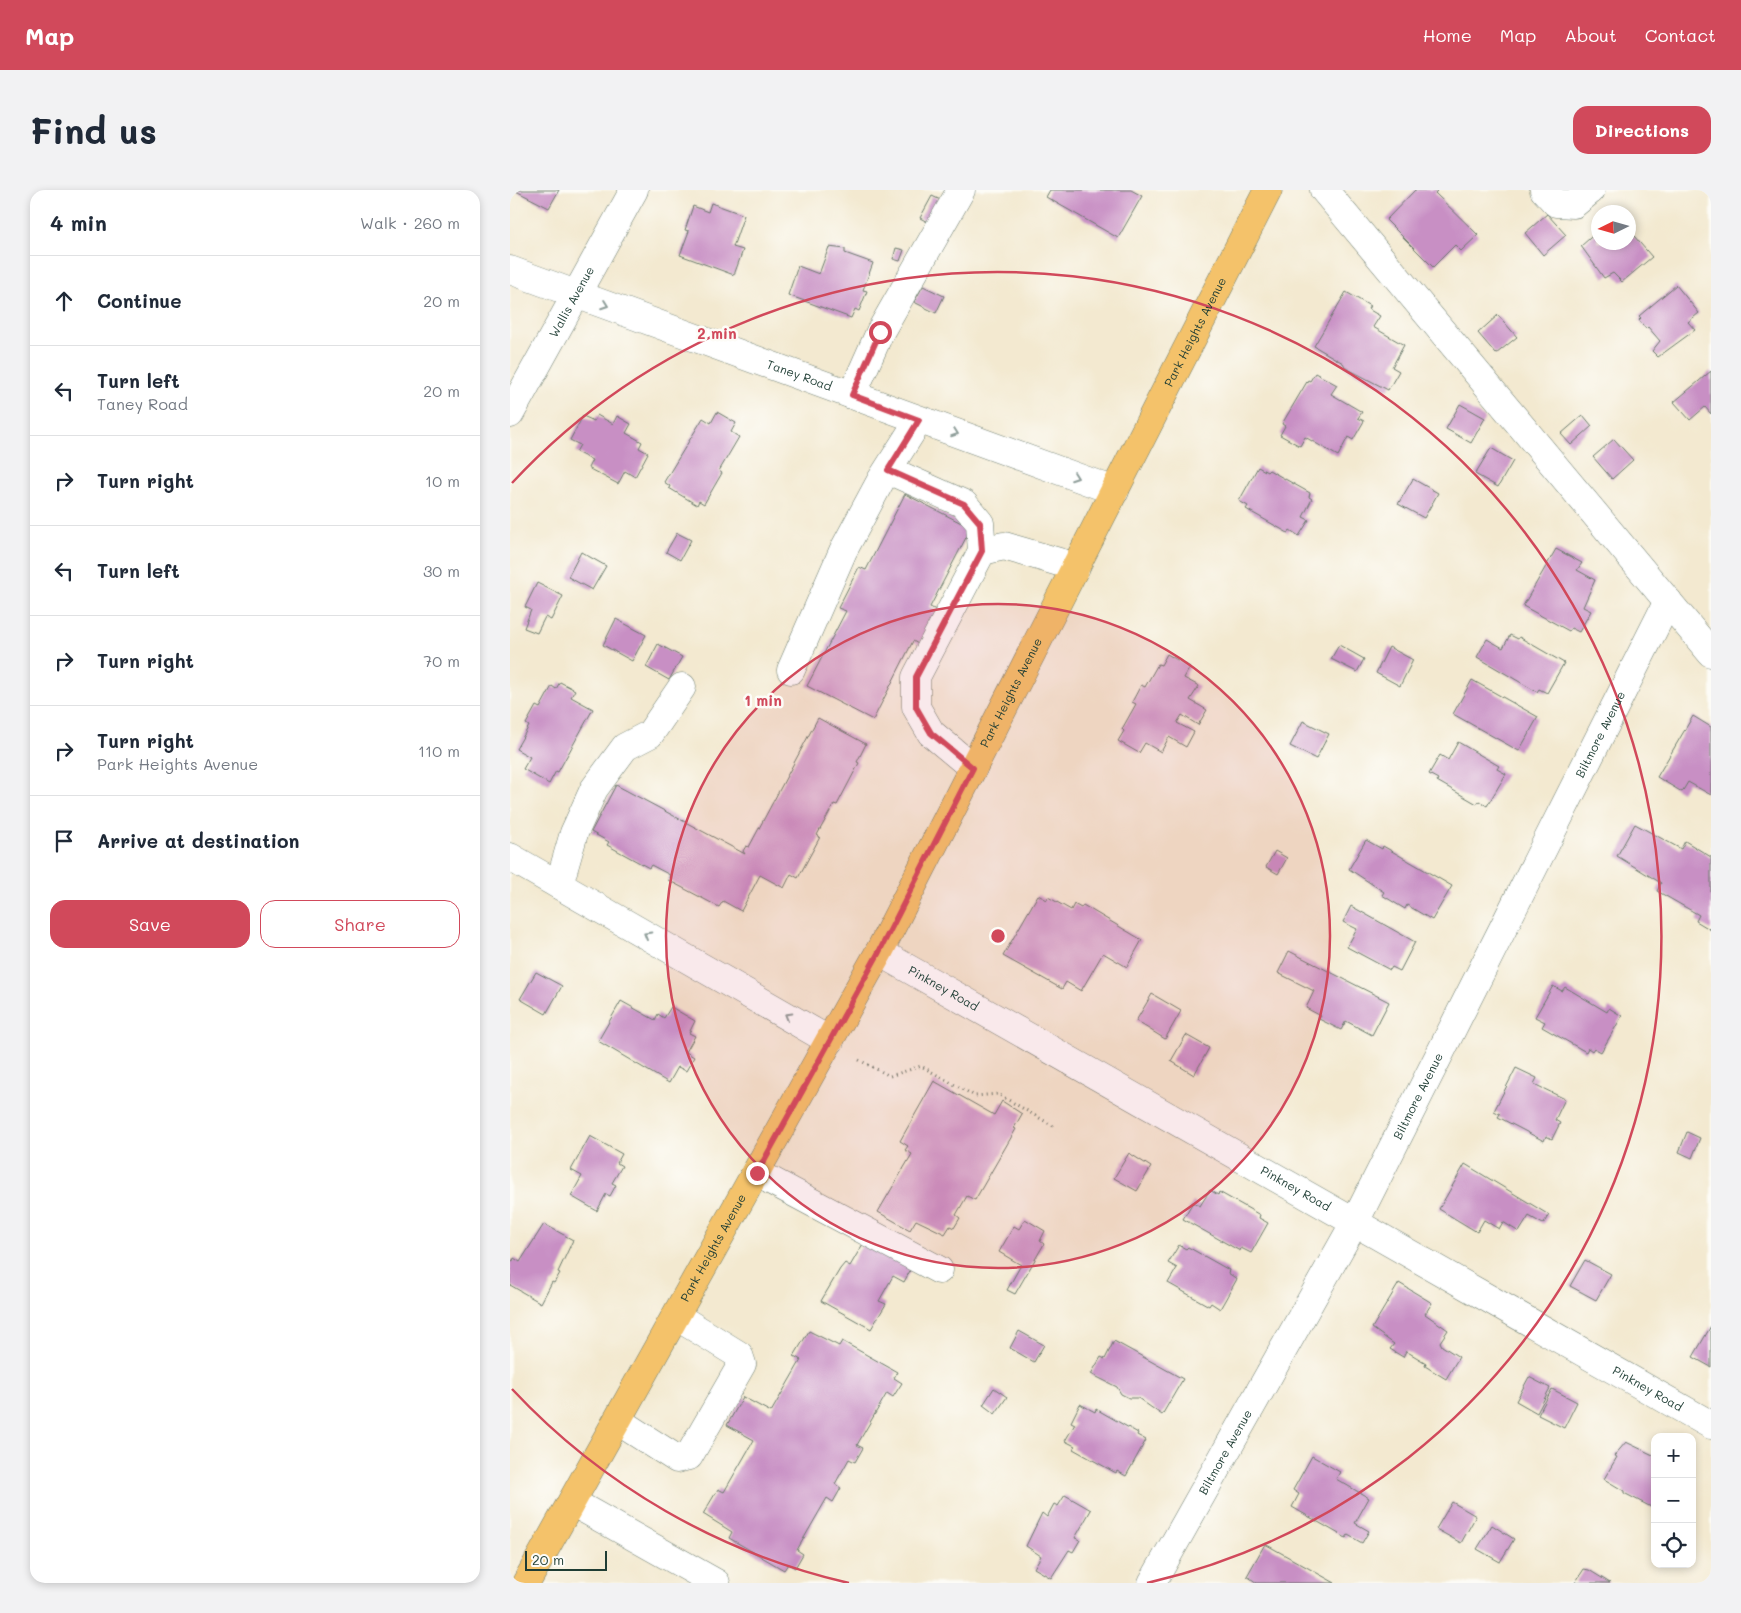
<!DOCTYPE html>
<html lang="en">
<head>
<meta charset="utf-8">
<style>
  :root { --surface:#fff; --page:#f2f2f3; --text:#1f2937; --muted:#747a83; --line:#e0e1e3; --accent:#d1495b }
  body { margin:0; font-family:Mali,sans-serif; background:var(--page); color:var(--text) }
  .controls { position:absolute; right:15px; bottom:15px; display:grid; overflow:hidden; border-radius:10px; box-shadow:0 2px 8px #0003 }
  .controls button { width:45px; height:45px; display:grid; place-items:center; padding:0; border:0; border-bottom:1px solid var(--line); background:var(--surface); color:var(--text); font:25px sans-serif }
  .compass { position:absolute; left:1081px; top:15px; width:45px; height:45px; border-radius:50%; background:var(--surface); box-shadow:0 2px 8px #0003; rotate:265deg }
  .scale { position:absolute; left:15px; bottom:12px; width:82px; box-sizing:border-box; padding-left:5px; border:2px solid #1f3d34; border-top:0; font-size:14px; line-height:18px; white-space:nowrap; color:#1f3d34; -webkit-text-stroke:4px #fdfcf7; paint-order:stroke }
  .stop { position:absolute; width:15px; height:15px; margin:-11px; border:4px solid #d1495b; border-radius:50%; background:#fff }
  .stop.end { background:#d1495b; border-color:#fff; box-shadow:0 1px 5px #0008 }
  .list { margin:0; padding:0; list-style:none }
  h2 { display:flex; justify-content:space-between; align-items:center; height:65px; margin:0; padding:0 20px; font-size:21px }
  h2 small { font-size:16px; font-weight:400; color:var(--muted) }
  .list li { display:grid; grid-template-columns:32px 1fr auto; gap:15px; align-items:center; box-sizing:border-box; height:90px; padding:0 20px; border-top:1px solid var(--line) }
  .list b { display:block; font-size:19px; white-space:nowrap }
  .list p { margin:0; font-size:16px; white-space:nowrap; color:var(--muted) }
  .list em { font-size:16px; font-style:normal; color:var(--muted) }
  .actions { display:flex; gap:10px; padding:15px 20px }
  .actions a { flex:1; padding:11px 0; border:1px solid var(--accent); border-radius:15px; text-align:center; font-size:18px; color:var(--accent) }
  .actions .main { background:var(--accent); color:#fff }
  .icon { flex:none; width:28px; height:28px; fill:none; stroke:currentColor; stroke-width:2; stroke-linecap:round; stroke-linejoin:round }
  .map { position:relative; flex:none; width:1201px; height:1393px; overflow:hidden; border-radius:15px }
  header { display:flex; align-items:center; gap:30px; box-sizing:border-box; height:70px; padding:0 25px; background:var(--accent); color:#fff }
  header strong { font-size:24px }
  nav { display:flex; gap:28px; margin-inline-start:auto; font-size:18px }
  .intro { display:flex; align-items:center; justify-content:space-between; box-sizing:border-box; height:120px; padding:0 30px }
  h1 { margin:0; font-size:35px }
  .button { padding:12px 22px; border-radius:15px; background:var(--accent); color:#fff; font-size:18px; font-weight:700 }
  main { display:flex; gap:30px; padding:0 30px }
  aside { flex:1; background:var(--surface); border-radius:15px; box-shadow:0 2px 8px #0003 }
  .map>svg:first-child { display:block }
</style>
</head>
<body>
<header>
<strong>Map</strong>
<nav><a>Home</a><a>Map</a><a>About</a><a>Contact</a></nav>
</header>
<div class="intro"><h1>Find us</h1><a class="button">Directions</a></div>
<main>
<aside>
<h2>4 min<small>Walk · 260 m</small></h2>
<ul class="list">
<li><svg class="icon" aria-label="ahead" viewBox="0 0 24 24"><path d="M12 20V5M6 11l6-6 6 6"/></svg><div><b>Continue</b></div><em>20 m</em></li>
<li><svg class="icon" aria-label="left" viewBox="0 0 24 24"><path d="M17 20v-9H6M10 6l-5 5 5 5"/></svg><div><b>Turn left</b><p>Taney Road</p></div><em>20 m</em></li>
<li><svg class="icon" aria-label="right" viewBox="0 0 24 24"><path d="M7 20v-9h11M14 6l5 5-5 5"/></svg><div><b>Turn right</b></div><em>10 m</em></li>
<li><svg class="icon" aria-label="left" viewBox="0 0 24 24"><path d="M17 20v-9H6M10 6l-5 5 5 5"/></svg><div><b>Turn left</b></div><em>30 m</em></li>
<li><svg class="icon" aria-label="right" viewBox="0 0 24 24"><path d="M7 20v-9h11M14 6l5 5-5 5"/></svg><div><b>Turn right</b></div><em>70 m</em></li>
<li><svg class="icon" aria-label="right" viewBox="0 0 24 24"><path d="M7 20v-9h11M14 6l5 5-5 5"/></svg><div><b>Turn right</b><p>Park Heights Avenue</p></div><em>110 m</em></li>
<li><svg class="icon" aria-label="arrive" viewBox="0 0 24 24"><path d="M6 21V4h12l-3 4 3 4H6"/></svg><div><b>Arrive at destination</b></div></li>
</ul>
<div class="actions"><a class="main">Save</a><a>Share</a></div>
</aside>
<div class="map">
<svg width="1201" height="1393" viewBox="0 0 1201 1393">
  <rect width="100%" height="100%" fill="#fdfcf7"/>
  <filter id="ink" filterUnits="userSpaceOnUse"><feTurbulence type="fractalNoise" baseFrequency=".02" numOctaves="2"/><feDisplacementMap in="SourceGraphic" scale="10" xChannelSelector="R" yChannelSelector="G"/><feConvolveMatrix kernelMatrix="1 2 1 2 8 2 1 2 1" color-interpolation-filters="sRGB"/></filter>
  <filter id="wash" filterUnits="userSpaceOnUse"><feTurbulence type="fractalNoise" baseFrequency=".0096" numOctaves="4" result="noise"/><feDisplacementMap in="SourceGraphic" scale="20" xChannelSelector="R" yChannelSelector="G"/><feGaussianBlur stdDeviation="1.12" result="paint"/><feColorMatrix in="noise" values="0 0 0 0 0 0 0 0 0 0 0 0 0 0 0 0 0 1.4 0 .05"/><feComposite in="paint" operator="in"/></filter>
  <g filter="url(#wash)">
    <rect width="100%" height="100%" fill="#f3e9d0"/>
    <g id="blocks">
      <path fill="#c88fc4" d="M4 0H49L39 18Z
        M540 0H621L632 6 608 48 536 7Z
        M905 0H928L925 3 968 45 951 61 945 55 923 77 876 30Z
        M422 6 439 14 427 37 410 28Z
        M201 13 234 25 223 57 233 60 224 85 170 65 179 41 175 40 183 16 198 22Z
        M1037 24 1056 45 1033 65 1015 43Z
        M1118 39 1142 67 1112 92 1103 83 1094 88 1071 56 1088 41V52H1118Z
        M319 57 335 59V63L363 73 353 100 357 101 349 121 345 119 341 128 278 105 288 76 309 84Z
        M386 58 394 60 390 71 383 69Z
        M1166 95 1189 123 1178 132 1185 140 1148 167 1142 161 1150 151 1138 137 1136 139 1129 130 1131 128 1129 126Z
        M413 96 434 106 426 123 404 112Z
        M836 102 860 116 858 119 870 126 863 137 894 155 882 177 889 181 878 200 836 178 833 173 804 156Z
        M988 125 1007 147 986 164 968 143Z
        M1201 181V224L1195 217 1180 230 1164 212Z
        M805 183 827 195 821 204 852 222 848 228 854 231 843 250 838 247 828 266 795 247 790 256 770 245 775 236 772 234 798 190 800 191Z
        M950 214 975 228 961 253 936 239Z
        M207 222 226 233 221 242 229 247 209 281 212 283 194 314 189 311 187 315 159 298 160 296 154 292 193 228 201 233Z
        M87 225 103 234 107 226 121 234 116 243 132 252 129 258 138 263 125 287 115 281 108 294 78 278 82 270 66 262 70 255 60 250 73 226 84 231Z
        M1073 225 1082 236 1061 255 1051 244Z
        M1104 249 1123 270 1102 289 1083 267Z
        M981 258 1003 271 988 297 965 284Z
        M748 277 757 282 759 280 800 303 799 307 802 309 793 327 799 330 789 346 780 340 778 343 736 319 738 316 729 311Z
        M903 289 928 303 914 328 888 314Z
        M395 304 461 338 420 417 428 421 410 455 403 451 363 530 297 496 336 421 328 418 349 377 356 380Z
        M167 343 181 350 170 370 156 362Z
        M1046 359 1072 373 1067 380 1085 390 1073 417 1081 421 1069 442 1061 438 1059 441 1013 416Z
        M71 362 96 376 82 400 58 387Z
        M27 393 53 406 41 430 35 427 27 443 14 438 21 420 15 417Z
        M106 429 136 445 122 471 93 455Z
        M1000 445 1008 449 1009 447 1054 473 1037 503 1029 499 1027 502 967 467 977 449 993 458Z
        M148 454 172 467 159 490 136 477Z
        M829 455 854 469 847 482 821 469Z
        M879 457 903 470 890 496 866 483Z
        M657 464 680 477 674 488 689 496 680 510 697 520 688 535 672 525 667 533 684 542 676 557 659 547 651 562 635 553 629 563 608 551 614 541 612 539 626 514 622 512 631 495 635 497 648 474 651 475Z
        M962 490 1028 527 1009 561 943 524Z
        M50 492 65 500 61 507 83 519 48 582 46 581 39 594 13 579 20 567 6 559 19 536 16 534 26 516 30 518 42 496 46 499Z
        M1183 526 1201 537V605L1178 592 1172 602 1147 587Z
        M308 528 356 554 347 572 349 573 327 615 324 614 307 645 310 647 288 688 281 684 274 698 250 685 231 721 213 711 209 717 158 690 160 685 141 675 139 678 97 655 99 652 81 642 106 595 235 664 233 661 236 656 239 657Z
        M793 531 819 544 806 569 780 556Z
        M948 552 989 576 987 579 996 584 977 616 969 611 967 614 927 591 928 589 919 584 930 565 938 570Z
        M1125 634 1171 659 1175 651 1201 667V740L1186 731 1189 725 1147 701 1151 693 1107 666Z
        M856 650 872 659 873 656 942 696 922 730 897 715 895 719 872 705 874 702 839 679Z
        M765 661 777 668 768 684 756 677Z
        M528 705 537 710 538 707 561 720 564 714 571 718 573 715 632 750 617 777 593 763 571 801 556 792 552 799 493 766Z
        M841 716 905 752 890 781 882 777 880 780 837 757 847 739 833 732Z
        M779 761 879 812 862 845 836 831 831 840 809 829 811 826 796 818 804 801 768 783Z
        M26 782 52 796 36 824 10 809Z
        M1043 796 1052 801 1055 797 1097 822 1099 818 1112 826 1091 862 1084 858 1082 861 1078 858 1076 862 1032 837 1035 832 1025 827Z
        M642 804 671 821 655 849 626 831Z
        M111 811 145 830 148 824 154 828 161 817 185 831 179 843 185 846 176 862 184 867 176 881 168 877 159 893 88 851Z
        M676 845 699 858 684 885 661 871Z
        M1006 878 1027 888 1024 894 1055 909 1045 930 1050 933 1042 949 1036 946 1034 951 988 927 990 924 984 921Z
        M424 891 484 925 492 911 512 924 504 938 506 939 465 1010 457 1006 446 1025 450 1028 444 1038 440 1036 435 1044 406 1030 400 1040 368 1022 402 964 395 960 398 956 390 951Z
        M1177 942 1190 948 1182 968 1169 962Z
        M80 946 112 964 107 973 112 976 102 993 106 995 100 1006 96 1004 87 1021 61 1006 72 986 61 980Z
        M619 963 641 977 627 1001 604 988Z
        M955 974 1039 1025 1033 1034 1019 1026 1009 1042 993 1032 989 1039 974 1030 967 1042 929 1019Z
        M700 1000 708 1005 709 1002 750 1025 749 1028 758 1033 741 1063 731 1058 730 1061 673 1029 683 1012 690 1016Z
        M515 1029 535 1041 530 1051 534 1054 505 1104 497 1100 511 1075 489 1062 504 1036 509 1039Z
        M34 1034 63 1050 48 1082 50 1083 44 1093 42 1092 31 1113 0 1095V1069L3 1071 4 1068 10 1072Z
        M357 1047 402 1077 394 1092 383 1086 369 1111 376 1114 361 1139 311 1111 330 1079 335 1073 340 1076Z
        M669 1055 676 1059 678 1057 719 1080 718 1083 727 1089 710 1119 701 1113 699 1116 658 1093 667 1078 658 1073Z
        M1075 1070 1101 1084 1086 1110 1060 1096Z
        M889 1093 922 1113 915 1124 938 1140 930 1152 932 1156 949 1167 936 1189 915 1176 916 1173 896 1161 893 1167 880 1159 884 1154 862 1138Z
        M1201 1136V1177L1183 1167Z
        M299 1141 329 1156 332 1151 387 1182 384 1188 392 1193 383 1207 377 1203 347 1255 353 1258 345 1272 339 1269 325 1294 331 1298 323 1312 317 1308 287 1360 293 1364 285 1378 278 1374 274 1380 219 1348 222 1342 193 1324 208 1299 214 1302 244 1250 217 1235 233 1207 261 1222 291 1170 284 1166Z
        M509 1141 534 1155 524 1172 500 1158Z
        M604 1151 673 1189 652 1225 628 1208H619L611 1204 607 1197 581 1184 591 1167 595 1169Z
        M1019 1187 1040 1198 1027 1223 1006 1211Z
        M484 1198 497 1207 485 1224 473 1215Z
        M1042 1199 1067 1212 1054 1238 1028 1225Z
        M570 1214 585 1222 586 1219 628 1243 627 1245 636 1250 616 1286 607 1281 606 1283 563 1259 565 1256 555 1251 565 1234 561 1232Z
        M1116 1252 1145 1266V1319L1114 1303V1301L1094 1289 1107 1267 1104 1266Z
        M802 1266 830 1282 826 1289 859 1308 845 1333 859 1341 852 1353 838 1345 836 1348 782 1317 789 1304 783 1300Z
        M555 1305 581 1320 565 1348 570 1350 563 1362 559 1360 541 1388 524 1378 531 1366 516 1356 532 1323 537 1327 544 1314 548 1316Z
        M942 1312 966 1326 951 1353 926 1339Z
        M982 1335 1004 1349 990 1372 967 1359Z
        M755 1354 825 1393H747L737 1386Z
        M1074 1379 1079 1380 1100 1393H1065Z"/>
    </g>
  </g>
  <g filter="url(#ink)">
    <use href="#blocks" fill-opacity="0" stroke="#69796b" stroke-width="1"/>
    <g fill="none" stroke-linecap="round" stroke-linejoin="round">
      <defs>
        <g id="minor">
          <path d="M814 0 1201 463"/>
          <path d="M1034 0 1046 13 1064 14 1081 0"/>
          <path id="s1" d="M0 80 605 301"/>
          <path d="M342 205 370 142 451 0"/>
          <path id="s2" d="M0 224 124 0"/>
          <path d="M378 280 454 314 470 333 472 361 406 487V517L421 543 463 578"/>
          <path d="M472 361 494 356 566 377"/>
          <path d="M281 480 333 361 371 290 409 230"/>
          <path d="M0 667 320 851"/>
          <path d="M49 695 64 643 84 599 115 557 140 544 172 497"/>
          <path id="s3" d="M369 762 1201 1235"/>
          <path d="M247 983 429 1080"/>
          <path d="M108 1231 167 1269 179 1266 232 1174 229 1165 166 1126"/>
          <path d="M62 1312 206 1393"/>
          <path id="s4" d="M642 1393 845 1032 1158 411"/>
        </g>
        <g id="major">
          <path id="s5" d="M16 1393 369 762 758 0"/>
        </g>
      </defs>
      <use href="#minor" stroke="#69796b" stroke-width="29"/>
      <use href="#major" stroke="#69796b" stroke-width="29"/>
      <path stroke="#69796b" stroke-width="3" stroke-dasharray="1 4" stroke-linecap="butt" d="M349 870 380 886 411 876 465 906 488 904 545 937"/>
      <use href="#minor" stroke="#fff" stroke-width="28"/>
      <use href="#major" stroke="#f4c26a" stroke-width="28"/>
    </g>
    <defs><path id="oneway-chevron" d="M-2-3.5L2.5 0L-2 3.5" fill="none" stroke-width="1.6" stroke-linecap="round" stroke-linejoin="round" transform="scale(1.25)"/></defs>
    <g stroke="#8f9e9a">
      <use href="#oneway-chevron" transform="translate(95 115) rotate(20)"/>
      <use href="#oneway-chevron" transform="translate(445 243) rotate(20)"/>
      <use href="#oneway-chevron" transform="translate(565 287) rotate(20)"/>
      <use href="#oneway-chevron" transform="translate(137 745) rotate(-150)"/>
      <use href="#oneway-chevron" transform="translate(278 826) rotate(-150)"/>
    </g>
  </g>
  <g fill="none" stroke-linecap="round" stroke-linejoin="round" filter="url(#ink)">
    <path stroke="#d1495b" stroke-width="6" d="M247 983 369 762 463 578 421 543 406 517V487L472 361 470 333 454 314 378 280 409 230 342 205 370 142"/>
  </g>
  <circle cx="488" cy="746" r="332" fill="#d1495b" fill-opacity=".12"/>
  <g fill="none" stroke="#d1495b" stroke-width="2.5">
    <circle cx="488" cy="746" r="332"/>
    <path d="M339 1393A664 664 0 0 1 2 1199M2 293A664 664 0 1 1 637 1393"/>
  </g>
  <g text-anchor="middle" stroke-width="5" stroke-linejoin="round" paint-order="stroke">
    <g font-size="12" fill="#1f3d34" stroke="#fdfcf7">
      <text dy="4" stroke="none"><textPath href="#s2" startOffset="128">Wallis Avenue</textPath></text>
      <text dy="4" stroke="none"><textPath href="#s5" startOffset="1419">Park Heights Avenue</textPath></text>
      <text dy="4" stroke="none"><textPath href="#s1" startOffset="308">Taney Road</textPath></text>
      <text dy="4" stroke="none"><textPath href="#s5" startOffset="1014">Park Heights Avenue</textPath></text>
      <text dy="4" stroke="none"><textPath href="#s4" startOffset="960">Biltmore Avenue</textPath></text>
      <text dy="4" stroke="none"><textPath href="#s3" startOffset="74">Pinkney Road</textPath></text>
      <text dy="4" stroke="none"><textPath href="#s4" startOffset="555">Biltmore Avenue</textPath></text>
      <text dy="4" stroke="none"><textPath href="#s3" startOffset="479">Pinkney Road</textPath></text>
      <text dy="4" stroke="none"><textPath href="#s5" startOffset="384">Park Heights Avenue</textPath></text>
      <text dy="4" stroke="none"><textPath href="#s3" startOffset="884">Pinkney Road</textPath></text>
      <text dy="4" stroke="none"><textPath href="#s4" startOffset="150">Biltmore Avenue</textPath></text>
    </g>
  </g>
  <circle cx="488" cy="746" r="8" fill="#d1495b" stroke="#fdfcf7" stroke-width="2.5"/>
  <g font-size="15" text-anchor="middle" font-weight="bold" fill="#d1495b" stroke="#fdfcf7" stroke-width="5" stroke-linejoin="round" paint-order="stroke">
    <text x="207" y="149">2 min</text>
    <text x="253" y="516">1 min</text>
  </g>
</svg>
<div class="controls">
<button>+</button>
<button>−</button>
<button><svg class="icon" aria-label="locate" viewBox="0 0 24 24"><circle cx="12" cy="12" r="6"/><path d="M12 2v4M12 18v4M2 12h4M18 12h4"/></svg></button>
</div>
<svg class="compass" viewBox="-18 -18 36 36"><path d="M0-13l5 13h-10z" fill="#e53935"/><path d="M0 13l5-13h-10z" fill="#747a83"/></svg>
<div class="scale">20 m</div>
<div class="stop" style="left:370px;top:142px"></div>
<div class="stop end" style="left:247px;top:983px"></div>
</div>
</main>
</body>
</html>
